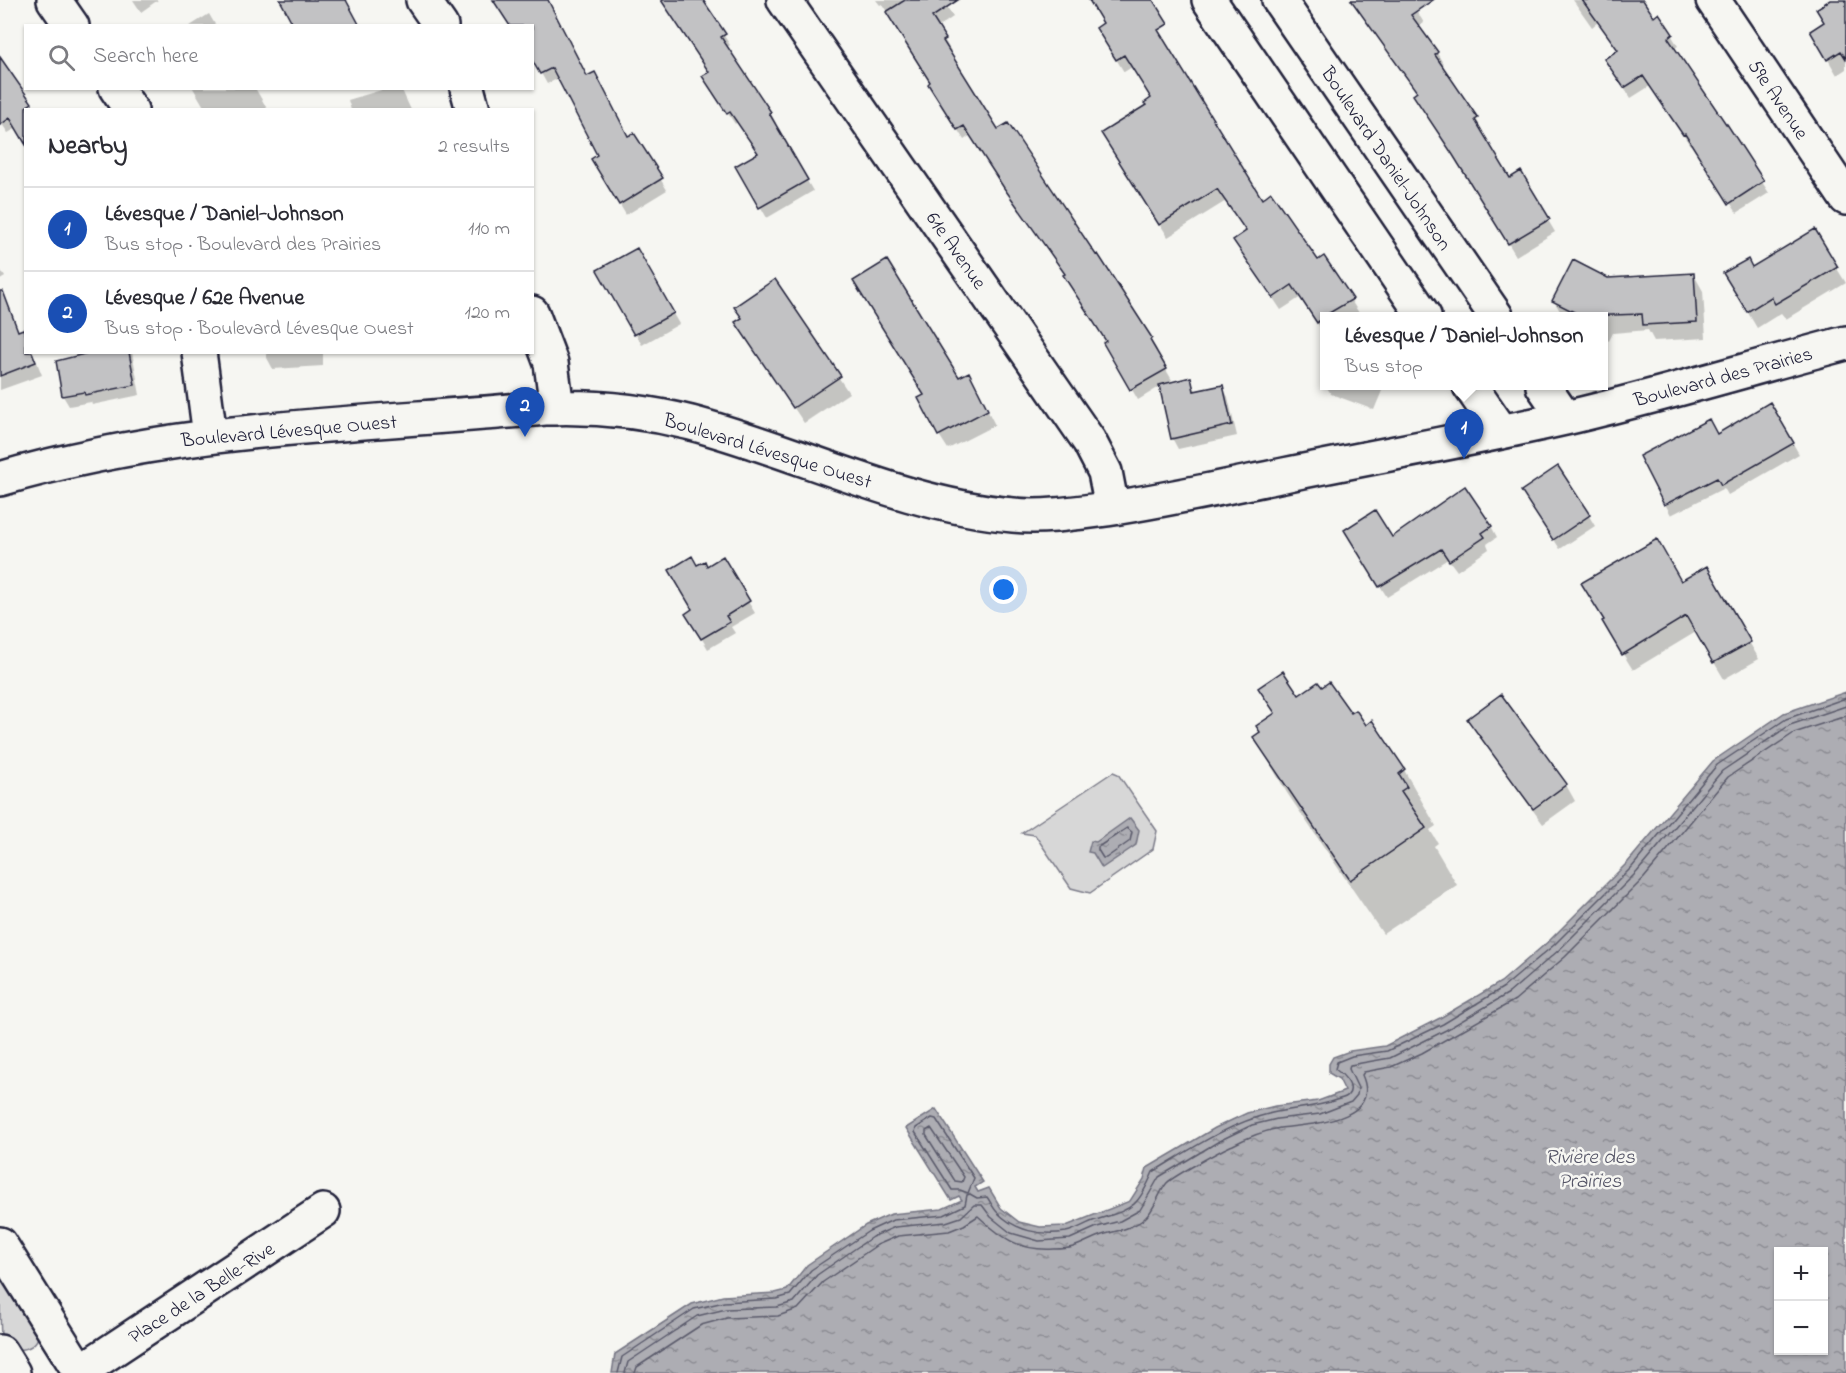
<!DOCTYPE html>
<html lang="en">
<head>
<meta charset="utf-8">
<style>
  :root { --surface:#fff; --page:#f2f2f3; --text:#2b2b33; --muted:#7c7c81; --line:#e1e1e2; --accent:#d93025 }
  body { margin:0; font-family:"Indie Flower",sans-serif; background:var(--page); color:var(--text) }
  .controls { position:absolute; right:18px; bottom:18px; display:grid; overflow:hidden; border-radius:0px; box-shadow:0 2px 4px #0004 }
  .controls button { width:54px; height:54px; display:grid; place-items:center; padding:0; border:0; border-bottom:2px solid var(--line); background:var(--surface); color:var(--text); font:30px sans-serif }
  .you { position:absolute; left:1004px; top:590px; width:21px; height:21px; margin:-15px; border:4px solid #fff; border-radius:50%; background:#1a73e8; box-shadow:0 0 0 9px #1a73e833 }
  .badge { display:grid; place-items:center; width:39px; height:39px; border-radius:50%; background:var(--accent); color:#fff; font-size:20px; font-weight:700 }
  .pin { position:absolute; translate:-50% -50px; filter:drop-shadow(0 2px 3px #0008) }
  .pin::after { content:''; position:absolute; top:32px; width:21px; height:18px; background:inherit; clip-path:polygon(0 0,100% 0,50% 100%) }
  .popup { position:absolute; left:1320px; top:312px; width:288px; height:78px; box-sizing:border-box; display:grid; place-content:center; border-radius:0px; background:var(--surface); filter:drop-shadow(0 2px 4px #0005); font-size:20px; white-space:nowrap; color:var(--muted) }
  .popup b { font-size:22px; color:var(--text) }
  .popup::after { content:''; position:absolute; left:50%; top:100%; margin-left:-12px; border:12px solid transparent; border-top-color:var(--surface) }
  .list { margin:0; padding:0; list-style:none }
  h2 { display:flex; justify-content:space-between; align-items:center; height:78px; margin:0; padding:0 24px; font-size:26px }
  h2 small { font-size:20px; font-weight:400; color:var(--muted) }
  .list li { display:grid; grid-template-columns:39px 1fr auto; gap:18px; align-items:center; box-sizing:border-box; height:84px; padding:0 24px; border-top:2px solid var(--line) }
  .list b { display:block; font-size:22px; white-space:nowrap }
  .list p { margin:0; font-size:20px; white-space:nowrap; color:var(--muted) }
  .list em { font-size:20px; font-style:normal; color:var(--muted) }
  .icon { flex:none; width:33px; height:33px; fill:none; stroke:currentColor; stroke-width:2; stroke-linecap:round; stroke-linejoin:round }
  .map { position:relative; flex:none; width:1846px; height:1373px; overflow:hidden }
  .search { position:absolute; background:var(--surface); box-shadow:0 2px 4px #0004; left:24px; top:24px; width:510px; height:66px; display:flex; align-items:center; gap:15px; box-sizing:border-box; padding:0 21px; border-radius:0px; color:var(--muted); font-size:22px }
  .panel { position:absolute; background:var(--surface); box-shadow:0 2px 4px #0004; left:24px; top:108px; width:510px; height:246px; border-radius:0px }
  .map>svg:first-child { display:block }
</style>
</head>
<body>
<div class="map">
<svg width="1846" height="1373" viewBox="0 0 1846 1373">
  <defs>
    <pattern id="water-ripples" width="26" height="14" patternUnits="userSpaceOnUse" patternTransform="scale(1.5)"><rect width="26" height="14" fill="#adadb3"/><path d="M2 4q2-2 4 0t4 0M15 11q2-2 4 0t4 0" fill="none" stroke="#8c8c93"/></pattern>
  </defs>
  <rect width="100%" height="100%" fill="#f6f6f2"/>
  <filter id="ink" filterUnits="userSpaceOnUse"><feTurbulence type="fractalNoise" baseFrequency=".0167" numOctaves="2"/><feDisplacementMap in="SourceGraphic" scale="12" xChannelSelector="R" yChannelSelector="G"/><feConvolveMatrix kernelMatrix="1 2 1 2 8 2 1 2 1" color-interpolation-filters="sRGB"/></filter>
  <g filter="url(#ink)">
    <path fill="#d7d7d7" stroke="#7c7c89" stroke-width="1.5" d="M1113 772 1118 774 1157 831 1153 849 1090 893 1071 888 1035 835 1022 833Z
      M0 1264 39 1335C33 1355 8 1353 1 1335 0 1325 0 1278 0 1264Z"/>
    <path fill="url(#water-ripples)" stroke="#757583" stroke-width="1.5" fill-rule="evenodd" d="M1846 692V1373H612L615 1354 692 1304 723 1296 775 1293 787 1290 807 1265 866 1225 891 1214 942 1209 962 1200 959 1196 951 1200 906 1128 936 1109 983 1182 975 1187 978 1192 989 1188 1001 1208 1019 1222 1040 1227 1066 1226 1130 1201 1144 1179 1147 1168 1215 1128 1247 1113 1275 1106 1318 1101 1345 1091 1339 1079 1329 1073V1064L1333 1057 1350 1051 1385 1046 1440 1018 1501 982 1550 940 1628 862 1713 761 1784 713ZM1778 1252H1824V1350H1778Z
      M1130 818 1139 830 1136 845 1102 868 1093 853 1088 852 1091 841 1096 842Z"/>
    <path fill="#0003" d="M133 0H158L141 12Z
      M494 0H534L628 138 634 135 667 190 626 215 593 160 599 156 559 78 547 84 532 57V26Z
      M661 0H701L730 45 726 48 770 112 776 123 774 124 813 191 767 218 737 166 759 154 737 122 735 124 710 87V73Z
      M876 0H943L953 17 937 28 951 51 948 52 997 131 1095 257 1097 256 1157 350 1155 351 1172 380 1164 384 1190 379 1197 392 1222 386 1228 397 1237 436 1178 449 1172 438 1161 386 1138 400 1105 343 1107 342 1066 275 1012 199 971 135 964 140 936 95 932 83 882 4 880 5Z
      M1091 0H1134L1262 201 1317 262 1324 258 1359 313 1354 316H1324V333L1301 297 1281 310 1243 253 1247 233 1226 201 1168 237 1111 146 1153 99 1132 67 1124 72 1105 41V24Z
      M1353 0H1410L1424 23 1418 27 1437 53 1444 65 1441 67 1476 119 1483 131 1481 132 1510 180 1520 173 1555 232 1516 256 1418 94Z
      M1573 0H1640L1654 19 1659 15 1678 46 1673 49 1727 126 1769 193 1737 213 1692 144 1690 145 1650 86 1631 98 1613 70 1619 51 1598 22 1592 27Z
      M1833 0H1846V69L1837 75 1812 32 1826 23Z
      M209 14 216 26H190Z
      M0 58 35 110H26L17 128 8 133 0 121Z
      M193 88H255L268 110H206Z
      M388 88H401L411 110H351L348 100Z
      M636 250 679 324 642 345 599 271Z
      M1836 267 1846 283 1786 319 1781 313 1757 328 1725 274 1752 269Z
      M0 269 5 277 0 280Z
      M1694 275 1703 291 1706 338 1654 341 1648 330 1613 333 1609 341 1604 338V316H1563L1554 301 1608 280Z
      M774 281 849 393 804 423 737 323 743 319Z
      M0 318H12L19 332 26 352H33L42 375 0 390Z
      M97 352H132L140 395 92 405 91 402 69 406 63 396Z
      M267 352H323V366L273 369 267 358Z
      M959 379 976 388 995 425 948 449 939 435Z
      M1326 386H1384L1374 410 1331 394Z
      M1770 404 1799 454 1728 495 1724 488 1671 515 1665 504 1717 435Z
      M1529 501 1589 516 1595 526 1560 549Z
      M1491 526 1497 537 1487 544 1489 549 1457 571 1448 559 1387 597 1352 541 1392 539Z
      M722 559 755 613 731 627 735 633 708 649 687 614 694 610 697 567 707 568Z
      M1706 568 1759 659 1724 679 1696 632 1633 670 1613 638 1680 583Z
      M1260 689 1299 697 1322 689 1366 727 1372 722 1404 770 1436 826 1430 830 1438 843 1434 846 1457 885 1383 934 1287 793 1255 738 1262 733 1275 715Z
      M1469 719 1566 785 1575 801 1543 824 1478 735Z"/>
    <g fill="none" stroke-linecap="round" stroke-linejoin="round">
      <path stroke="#5a5a6b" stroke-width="1.5" d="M1127 828 1132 832 1130 841 1106 858H1103L1098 850V847Z
        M932 1118 936 1119 974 1178 968 1193 960 1190H952L915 1132 916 1128Z
        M931 1128 964 1177 962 1182 955 1181 926 1135V1131Z
        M618 1373 622 1357 694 1309 724 1302 776 1299 790 1295 811 1270 869 1231 893 1220 944 1215 965 1205 967 1195 970 1194 977 1198 987 1197C990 1201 993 1208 997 1212 1015 1231 1041 1236 1066 1232 1076 1230 1086 1223 1096 1220 1133 1208 1137 1209 1153 1172 1191 1149 1229 1123 1272 1113 1294 1108 1315 1108 1336 1100 1339 1099 1346 1098 1348 1095 1356 1086 1341 1073 1335 1069L1337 1062 1352 1056 1387 1051 1443 1024 1504 987 1554 945 1632 867 1717 765 1786 719 1846 698
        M625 1373 628 1362 697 1316 726 1309 777 1307 794 1302 817 1275 872 1237 895 1227 946 1222 961 1217 974 1205H982L991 1217 1011 1233 1039 1241 1070 1239 1097 1227 1120 1221 1140 1210 1159 1177 1221 1140 1252 1125 1277 1119 1320 1114 1351 1102 1357 1095 1358 1088 1349 1069 1350 1065 1390 1058 1446 1030 1509 993 1559 950 1637 872 1722 771 1790 725 1846 706
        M635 1373 637 1367 701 1325 727 1318 778 1316 798 1309 823 1282 877 1245 898 1236 949 1231 964 1225 978 1216C1003 1239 1020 1251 1054 1249 1060 1249 1067 1249 1073 1247 1083 1244 1092 1238 1102 1235 1116 1231 1133 1228 1144 1219 1155 1210 1158 1194 1166 1184 1170 1178 1223 1149 1233 1145 1248 1137 1263 1131 1280 1128 1309 1124 1383 1122 1362 1075L1364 1072 1391 1067 1422 1053 1515 1000 1565 957 1644 878 1728 777 1794 733 1846 716"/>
    </g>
    <path fill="#c2c2c4" stroke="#22223b" stroke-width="1.5" d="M280 0H346L360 26H294Z
      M493 0H548L587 76 595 72 628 136 634 133 663 178 619 205 591 159 597 155 552 68 540 74 532 60V26H510Z
      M661 0H703L726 34 721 37 771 112 769 113 808 180 759 208 735 166 758 153 730 112 727 114 702 76 709 72Z
      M905 0H958L932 17 946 39 943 41 998 129 1008 123 1096 255 1098 254 1152 338 1150 340 1167 369 1130 390 1103 343 1106 341 1063 275 1065 274 1004 188 964 126 957 130 928 84 930 82 886 12Z
      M1089 0H1153L1168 24 1158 30 1262 199 1271 192 1318 260 1324 256 1353 299 1324 316 1317 323 1292 285 1273 298 1233 240 1246 231 1217 189 1159 225 1101 133 1146 105 1144 103 1151 98 1124 55 1116 60 1096 28 1103 23Z
      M1351 0H1433L1411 15 1438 52 1435 55 1478 118 1475 120 1510 178 1521 171 1550 219 1508 244 1453 155 1413 95 1417 92Z
      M1582 0H1643L1654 17 1659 13 1673 34 1668 38 1726 124H1727L1764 181 1729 204 1685 134 1683 135 1643 76 1624 88 1604 59 1618 50Z
      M1830 0H1846V59L1841 51 1827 60 1810 31 1824 22 1816 9Z
      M0 57 32 103 26 107V145L10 118 0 125Z
      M1815 229 1838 267 1775 304 1771 297 1747 312 1723 273 1748 259 1752 267Z
      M637 248 674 313 634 335 597 270Z
      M887 260 959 377 969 372 988 410 938 436 918 398 924 395 853 281Z
      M1573 260 1608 278 1694 273 1697 322 1643 325 1642 314 1582 316 1552 301Z
      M775 279 841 376 793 408 735 322 742 318 734 307Z
      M0 291H3L18 331 23 329 26 335V352H32L36 362 0 376Z
      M92 352H129L135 385 85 395 84 392 62 396 56 361Z
      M1191 377 1194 391 1223 385 1232 425 1171 439 1159 385Z
      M1770 402 1794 443 1721 485 1717 478 1664 505 1639 456 1709 419 1717 434Z
      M1558 466 1590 515 1553 540 1521 491Z
      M1465 486 1492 526 1482 533 1485 537 1449 561 1441 549 1379 587 1344 530 1375 510 1392 537Z
      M1657 539 1681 581 1707 566 1751 642 1713 663 1686 616 1622 655 1602 621 1604 620 1581 583Z
      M692 556 697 565 705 561 707 566 723 556 750 601 726 616 730 622 701 639 685 614 692 609 669 570Z
      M1283 671 1299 695 1318 682 1322 687 1329 682 1351 713 1356 710 1366 725 1372 720 1405 769 1399 774 1407 787 1401 791 1426 828 1350 880 1253 737 1260 732 1256 726 1275 713 1258 688Z
      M1501 694 1567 784 1533 809 1467 719Z"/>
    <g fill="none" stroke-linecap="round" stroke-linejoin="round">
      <defs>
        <path id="minor" d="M54 0 72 26
          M423 0 441 26
          M784 0 1089 441 1105 472 1112 508
          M1209 0 1424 316
          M1279 0 1496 316
          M1713 0 1846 198
          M116 88 131 110
          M467 88 473 110
          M532 313 551 363 557 408
          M199 352 210 436
          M1470 386 1502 432
          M1543 386 1565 418
          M0 479C179 426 360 425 545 408 594 406 643 411 691 423 798 451 901 505 1013 515 1044 518 1076 513 1107 509 1166 500 1225 487 1284 475 1376 456 1469 440 1561 419 1656 397 1751 368 1846 343
          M0 1244 80 1372
          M0 1352 13 1373
          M78 1373 323 1211"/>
      </defs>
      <use href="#minor" stroke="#22223b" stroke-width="38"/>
      <use href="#minor" stroke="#f6f6f2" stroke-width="33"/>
    </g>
  </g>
  <g text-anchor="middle" stroke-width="5" stroke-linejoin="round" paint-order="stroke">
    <g font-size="20" fill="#22223b" stroke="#f6f6f2">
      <text transform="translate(1779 99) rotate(56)" y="7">59e Avenue</text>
      <text transform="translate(1387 158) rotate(56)" y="7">Boulevard Daniel-Johnson</text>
      <text transform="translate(957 250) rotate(55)" y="7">61e Avenue</text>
      <text transform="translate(1723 376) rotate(-15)" y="7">Boulevard des Prairies</text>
      <text transform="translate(289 430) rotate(-5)" y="7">Boulevard Lévesque Ouest</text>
      <text transform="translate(768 450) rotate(17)" y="7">Boulevard Lévesque Ouest</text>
      <text transform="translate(201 1292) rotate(-33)" y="7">Place de la Belle-Rive</text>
    </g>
    <g font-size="21" font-style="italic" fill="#535365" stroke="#f6f6f2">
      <text x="1590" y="1163">Rivière des<tspan x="1590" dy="24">Prairies</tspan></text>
    </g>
  </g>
</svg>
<div class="controls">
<button>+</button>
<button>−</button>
</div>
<div class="you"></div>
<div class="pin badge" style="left:1464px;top:459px;background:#1a4fb4">1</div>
<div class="popup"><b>Lévesque / Daniel-Johnson</b>Bus stop</div>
<div class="pin badge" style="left:525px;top:437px;background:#1a4fb4">2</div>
<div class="search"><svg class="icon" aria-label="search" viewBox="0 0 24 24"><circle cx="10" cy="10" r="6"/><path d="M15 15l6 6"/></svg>Search here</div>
<section class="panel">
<h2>Nearby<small>2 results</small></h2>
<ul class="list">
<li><span class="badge" style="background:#1a4fb4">1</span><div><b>Lévesque / Daniel-Johnson</b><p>Bus stop · Boulevard des Prairies</p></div><em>110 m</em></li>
<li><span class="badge" style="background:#1a4fb4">2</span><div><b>Lévesque / 62e Avenue</b><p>Bus stop · Boulevard Lévesque Ouest</p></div><em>120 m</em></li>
</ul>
</section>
</div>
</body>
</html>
